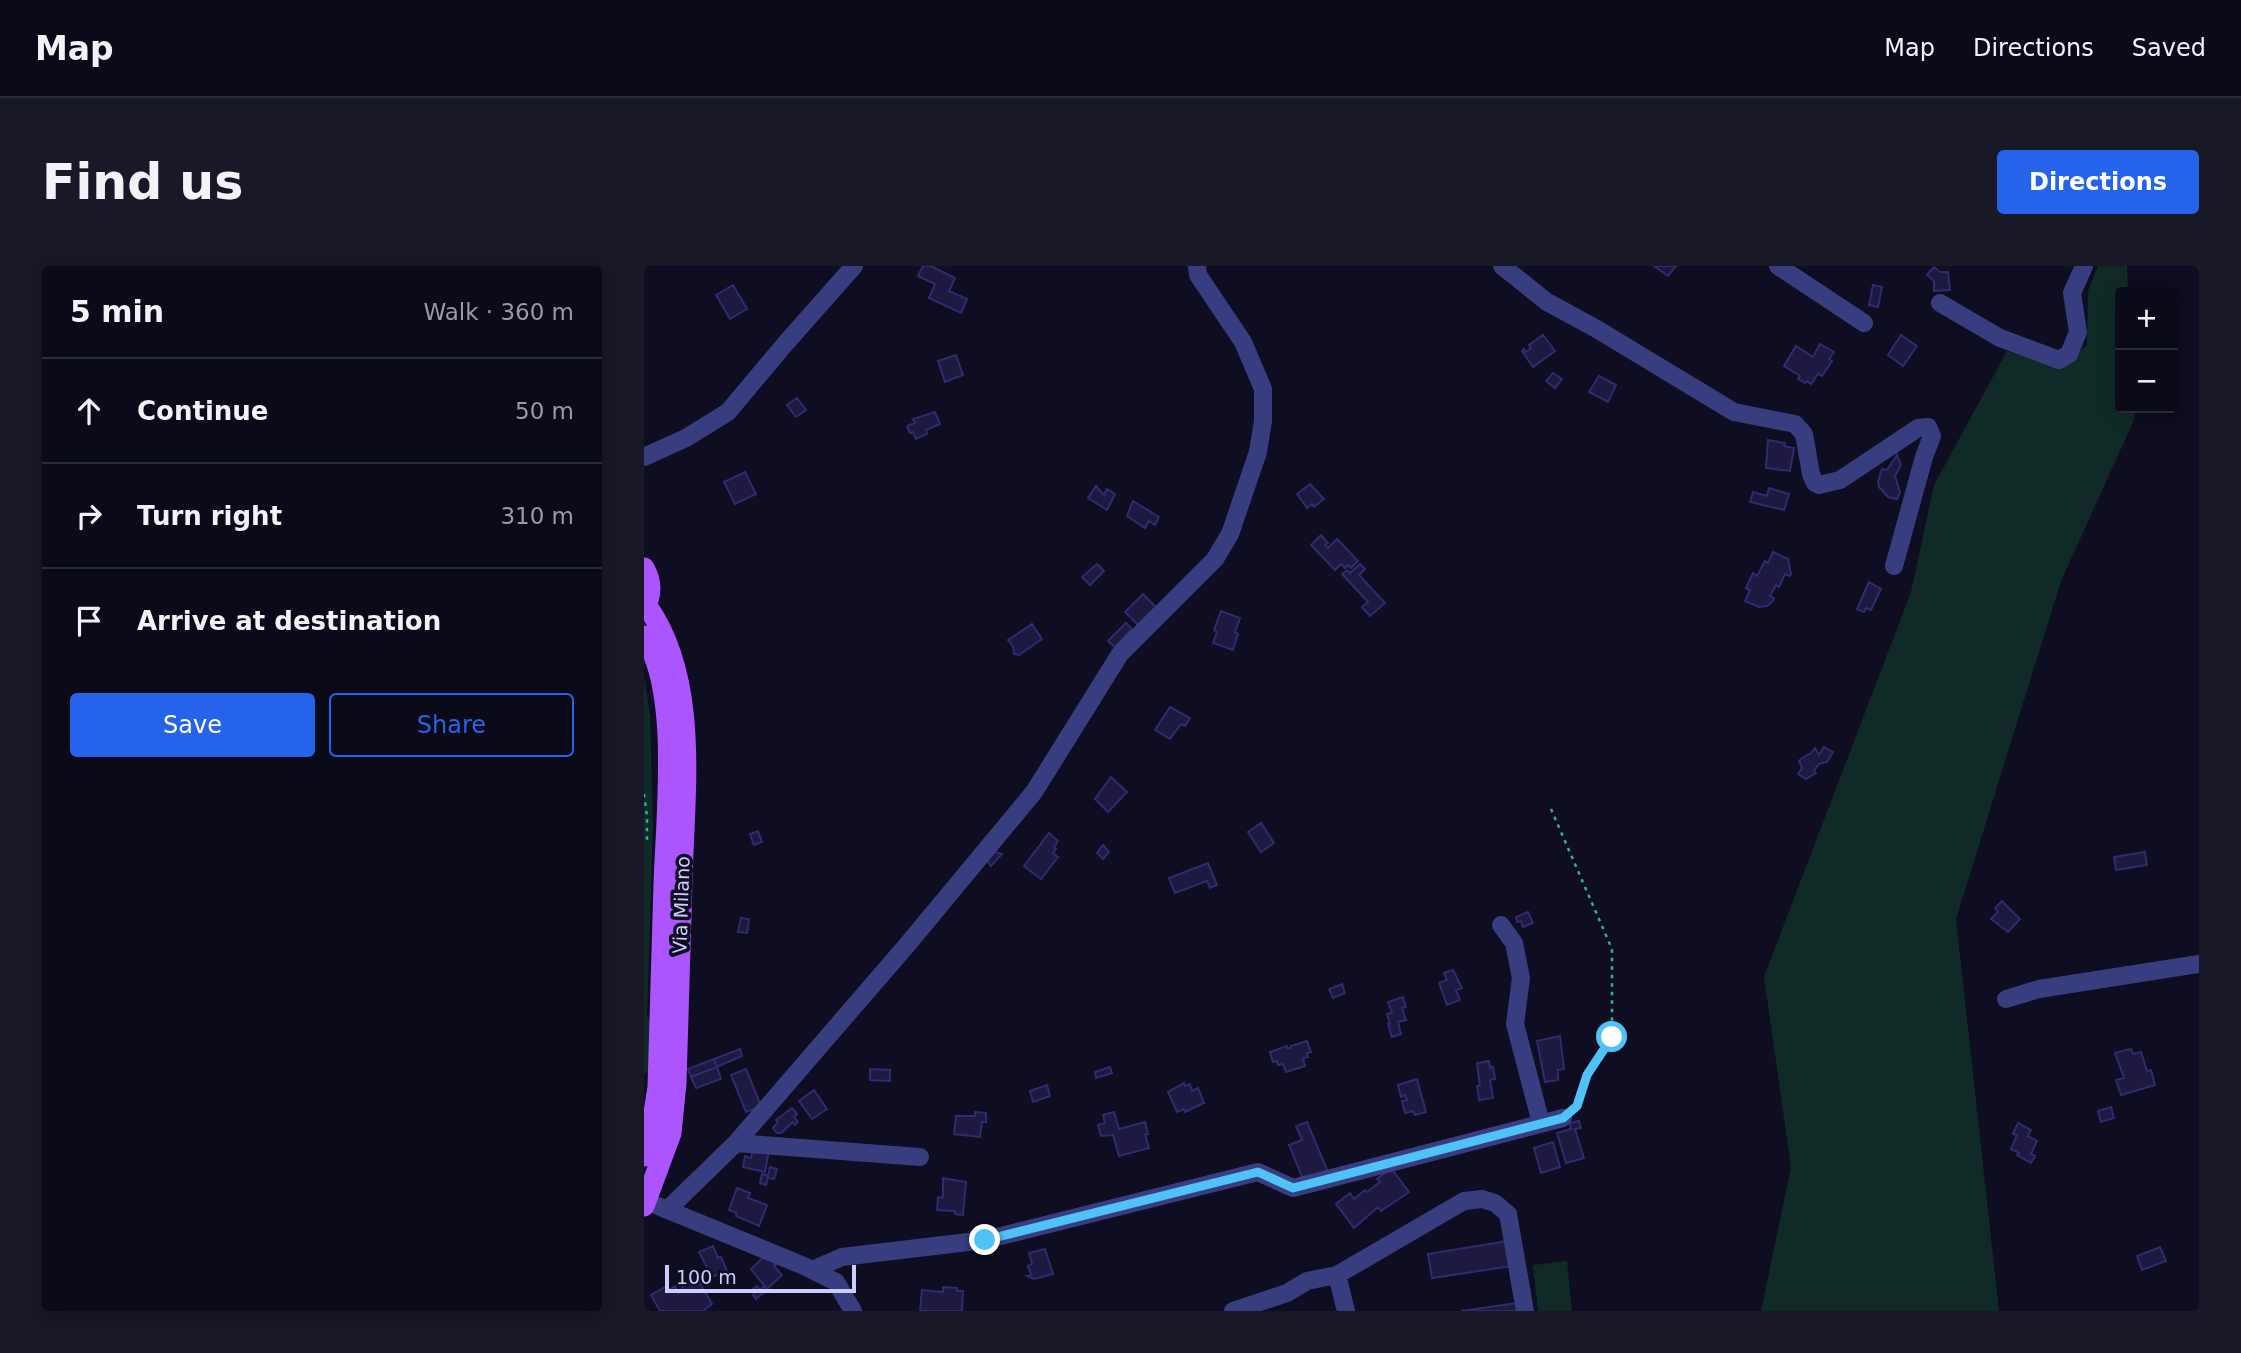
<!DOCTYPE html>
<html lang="en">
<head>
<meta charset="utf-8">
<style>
  :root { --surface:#0a0a19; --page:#181826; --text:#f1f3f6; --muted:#999aa2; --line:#2a2b38; --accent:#2563eb }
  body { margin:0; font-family:"DejaVu Sans",sans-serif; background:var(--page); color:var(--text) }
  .controls { position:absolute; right:21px; top:21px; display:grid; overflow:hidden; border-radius:7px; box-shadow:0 4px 18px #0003 }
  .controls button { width:63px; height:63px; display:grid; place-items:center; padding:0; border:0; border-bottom:2px solid var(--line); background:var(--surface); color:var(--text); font:35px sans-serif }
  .scale { position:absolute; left:21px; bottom:18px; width:191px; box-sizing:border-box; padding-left:7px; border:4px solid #cdcdff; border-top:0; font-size:19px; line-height:24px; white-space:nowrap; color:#cdcdff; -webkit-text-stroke:5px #0e0d21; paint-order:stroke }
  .stop { position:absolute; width:21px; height:21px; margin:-16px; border:5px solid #4fc3f7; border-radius:50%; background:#fff }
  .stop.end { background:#4fc3f7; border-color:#fff; box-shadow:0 2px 7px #0008 }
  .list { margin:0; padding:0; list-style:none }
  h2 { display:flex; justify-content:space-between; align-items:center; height:91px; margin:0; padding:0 28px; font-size:30px }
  h2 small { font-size:23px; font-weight:400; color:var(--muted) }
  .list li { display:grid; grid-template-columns:46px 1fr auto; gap:21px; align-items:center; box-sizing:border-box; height:105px; padding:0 28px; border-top:2px solid var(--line) }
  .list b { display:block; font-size:26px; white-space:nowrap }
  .list em { font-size:23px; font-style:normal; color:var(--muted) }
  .actions { display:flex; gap:14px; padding:21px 28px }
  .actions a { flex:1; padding:16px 0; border:2px solid var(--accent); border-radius:7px; text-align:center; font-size:24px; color:var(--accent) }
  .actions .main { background:var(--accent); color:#fff }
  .icon { flex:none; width:38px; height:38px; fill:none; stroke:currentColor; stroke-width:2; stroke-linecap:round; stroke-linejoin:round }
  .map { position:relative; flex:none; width:1555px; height:1045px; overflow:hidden; border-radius:7px }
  header { display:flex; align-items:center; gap:42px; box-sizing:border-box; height:98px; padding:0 35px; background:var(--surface); border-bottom:2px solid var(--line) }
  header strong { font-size:33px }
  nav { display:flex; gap:38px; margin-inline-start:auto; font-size:24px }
  .intro { display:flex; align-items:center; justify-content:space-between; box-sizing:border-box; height:168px; padding:0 42px }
  h1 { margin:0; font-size:49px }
  .button { padding:18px 32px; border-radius:7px; background:var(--accent); color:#fff; font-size:24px; font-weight:700 }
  main { display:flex; gap:42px; padding:0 42px }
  aside { flex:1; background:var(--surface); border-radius:7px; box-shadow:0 4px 18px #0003 }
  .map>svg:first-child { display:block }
</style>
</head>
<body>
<header>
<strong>Map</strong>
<nav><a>Map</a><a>Directions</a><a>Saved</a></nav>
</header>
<div class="intro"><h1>Find us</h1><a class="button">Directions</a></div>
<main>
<aside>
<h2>5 min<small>Walk · 360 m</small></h2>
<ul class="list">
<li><svg class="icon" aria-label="ahead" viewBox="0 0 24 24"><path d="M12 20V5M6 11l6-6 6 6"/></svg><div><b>Continue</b></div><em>50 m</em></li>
<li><svg class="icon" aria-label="right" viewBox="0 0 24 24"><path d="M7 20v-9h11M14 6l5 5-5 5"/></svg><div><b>Turn right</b></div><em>310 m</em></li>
<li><svg class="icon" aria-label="arrive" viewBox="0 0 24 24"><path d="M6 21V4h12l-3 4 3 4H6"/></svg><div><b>Arrive at destination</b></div></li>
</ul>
<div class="actions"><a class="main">Save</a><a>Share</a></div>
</aside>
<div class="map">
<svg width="1555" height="1045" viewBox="0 0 1555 1045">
  <rect width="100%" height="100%" fill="#0e0d21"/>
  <path fill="#102b27" d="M1454 0H1483L1484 26H1476V142H1490V154L1417 315 1312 653 1355 1045H1117L1147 901 1120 711 1267 326 1290 219 1363 85 1416 102 1443 79 1444 25Z
    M0 410 6 447 9 560 3 750 7 756 4 806 0 808Z
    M923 995 928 1045H894L889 999Z"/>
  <path fill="#1d1941" stroke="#312b6d" stroke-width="2" d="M279 0H287L311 12 305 25 323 33 317 47 285 32 291 18 274 10Z
    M1010 0H1032L1024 10Z
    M1290 1 1296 6H1304L1306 24 1290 25V15L1283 9Z
    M89 19 103 43 86 53 72 29Z
    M1229 19 1238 21 1234 41 1225 39Z
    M899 69 911 85 889 101 878 85 880 83 882 86 887 82 885 79Z
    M1257 69 1273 80 1259 100 1244 89Z
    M1176 78 1190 86 1185 93 1188 95 1178 110 1174 108 1167 118 1163 115 1161 117 1154 113 1156 110 1140 100 1152 80 1169 91Z
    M312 89 319 109 301 116 294 95Z
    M909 107 918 113 911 122 902 115Z
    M955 110 972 119 964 136 945 126Z
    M153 132 162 144 152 151 143 139Z
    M291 146 296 158 282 164 283 168 272 173 269 166 266 167 263 160 271 157 269 153Z
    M1124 174 1141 177 1140 180 1150 182 1146 205 1122 202Z
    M1253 189 1257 199 1251 210 1256 226 1253 233 1244 231 1235 221 1234 216 1238 203 1243 204Z
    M101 206 112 228 91 238 80 216Z
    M666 218 680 233 670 241 668 238 663 242 653 228Z
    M452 220 460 229 463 223 471 228 463 244 444 232Z
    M1125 222 1145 228 1140 244 1106 236 1109 226 1123 230Z
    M489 235 515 251 511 259 505 255 501 262 483 250Z
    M677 269 684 277 681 279 684 282 693 273 714 295 707 302 704 299 701 302 697 298 691 304 667 279Z
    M1129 286 1144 293 1147 308 1146 310 1141 308 1135 321 1132 319 1126 330 1130 332 1129 335 1123 340 1115 341 1101 335 1106 324 1102 322 1109 307 1113 310 1121 295 1124 297Z
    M453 298 460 305 446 319 438 311Z
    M716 298 721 303 715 309 741 337 726 350 718 341 724 336 698 308 703 304 706 307Z
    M1225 316 1237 323 1227 344 1222 342 1220 346 1213 343Z
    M499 328 512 341 494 359 481 346Z
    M577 345 596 352 591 366 594 368 589 384 569 377 573 366 570 364Z
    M482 357 488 363 471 381 464 375Z
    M388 358 398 373 375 389 370 388 369 381 364 374Z
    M526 441 546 452 541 460 537 458 526 473 511 464Z
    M1180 481 1189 486 1183 496 1175 498 1170 504 1172 507 1162 513 1154 508 1158 502 1155 495 1158 492 1167 487 1171 482 1175 489Z
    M467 511 483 526 464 546 451 533Z
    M617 557 630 577 617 586 604 566Z
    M114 565 118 576 110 579 106 568Z
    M405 567 414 575 410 581 412 583 409 587 414 591 397 613 380 600Z
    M459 579 465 586 459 593 453 587Z
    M351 586 358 588 347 600 342 593Z
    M1501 586 1503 599 1472 604 1470 591Z
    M564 597 573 619 566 622 563 615 531 627 525 612Z
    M1358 635 1376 653 1364 666 1347 653 1354 646 1351 642Z
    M884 646 889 657 879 661 877 655 873 656 872 651Z
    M97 652 105 653 103 667 94 666Z
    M809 704 818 722 812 724 816 734 803 739 795 717 803 714 800 707Z
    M698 718 701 727 689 732 685 723Z
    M759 731 762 741 758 742 762 754 754 756 757 768 748 771 744 758H746L743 748 748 747 744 736Z
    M916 770 920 803 914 804V814L901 816 893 775Z
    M663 775 667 786 663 787 664 791 659 792 661 800 642 806 639 798 634 799 633 795 629 796 626 786 643 780 644 783 647 782V780Z
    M96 783 98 790 73 801 70 793Z
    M1487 783 1489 788 1497 786 1503 805 1507 804 1511 819 1477 829 1472 814 1480 812 1471 787Z
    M70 793 73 801 47 811 44 803Z
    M845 795 846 802 849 801 851 813 846 814 849 832 835 834 833 820H836L833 797Z
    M73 801 77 813 52 822 47 811Z
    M466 801 468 807 452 812 451 806Z
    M102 803 117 840 102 846 87 809Z
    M226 803 246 804V815L226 814Z
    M773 813 782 846 771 849 769 845 761 847 758 835 763 834 761 829 757 831 754 819Z
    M540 817 541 820 546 818 548 825 554 822 560 837 541 846 540 843 533 846 524 826Z
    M403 819 406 830 389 836 386 825Z
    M170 824 183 843 168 853 155 835Z
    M1467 841 1470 852 1457 856 1454 845Z
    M148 842 153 848 150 851 154 856 151 859 149 856 137 867H133L129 862 134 856 132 854Z
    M331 846 342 847V856H338L336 871 310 868 312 850H331Z
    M470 846 475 863 501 856 504 868H501L505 882 475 890 469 869 457 870 454 859 461 857 459 849Z
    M935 855 937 862 931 863 940 892 922 897 913 867 927 863 926 857Z
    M663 856 684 906 660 916 645 879 658 874 652 860Z
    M1374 857 1387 864 1384 870 1393 875 1387 888 1391 890 1387 897 1373 889 1375 887 1367 883 1373 869 1369 868Z
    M909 876 916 901 897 907 890 882Z
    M110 881 125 884 121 906 99 901 101 890 107 892Z
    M126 901 133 903 130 913 124 912 122 919 116 917 118 908 124 910Z
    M747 902 765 926 737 945 734 941 710 962 692 938 706 927 710 933 721 924 723 926 736 916 733 913Z
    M299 912 322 916 319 949 311 948V945L293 944 294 931 299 932Z
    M93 922 106 927 104 932 123 939 115 960 92 950 93 947 85 944Z
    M864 975 868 1000 788 1012 784 988Z
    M69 980 74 992 77 991 83 1005 68 1011 55 986Z
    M1516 981 1522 995 1498 1004 1493 990Z
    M401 983 409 1008 390 1013 383 1010 387 1009 384 1000 388 998 385 987Z
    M122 989 135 995 130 1000 138 1009 123 1023 107 1003Z
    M53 1012 68 1038 59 1045H16L7 1029 23 1020 25 1024 31 1020 34 1027 39 1024 38 1021Z
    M113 1020 116 1024 120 1020 123 1024 112 1033 109 1029 112 1026 109 1023Z
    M299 1021 313 1022V1025H319L318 1045H276L278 1024 299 1026Z
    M874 1037 875 1045H817Z"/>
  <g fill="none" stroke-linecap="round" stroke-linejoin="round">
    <path stroke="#2eb19b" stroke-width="2.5" stroke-dasharray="3.5 5" stroke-linecap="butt" d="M0 528 3 550V575
      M907 543 968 683V771L943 809 930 843"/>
    <path stroke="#383d7f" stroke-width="18" d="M858 0 903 36 951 62 1090 146 1151 158 1160 168 1167 208 1171 217 1175 219 1196 214 1274 162 1284 161 1288 170 1280 191 1250 300
      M1134 0 1220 57
      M1296 37 1356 72 1415 94 1425 88 1434 66 1428 27 1440 0
      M0 191 42 172 84 146 141 78 210 0
      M857 659 870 677 877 712 871 758 897 857
      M1362 733 1395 723 1555 698
      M92 877 276 891
      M14 940 160 1000 192 1016 209 1045
      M23 944 92 877 263 679 390 526 476 388 571 293 586 268 614 186 619 155V123L599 76 554 9 553 0
      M168 1004 198 991 341 974 614 906 649 922 919 852
      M693 1009 702 1045
      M589 1045 643 1027 663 1015 693 1009 820 935 838 933 851 937 864 948 881 1045"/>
    <path stroke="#ac55fe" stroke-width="21" d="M0 302C8 316 8 329 0 343
      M0 370C37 425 22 551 20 618 18 685 16 753 14 821L7 866 0 890
      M0 940 27 867 32 817C34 749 36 682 38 614 40 527 56 415 3 340"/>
  </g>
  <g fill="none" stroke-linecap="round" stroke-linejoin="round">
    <path stroke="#4fc3f7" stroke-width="9" d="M341 974 614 906 649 922 919 852 933 840 943 809 968 771"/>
  </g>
  <g text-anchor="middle" stroke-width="7" stroke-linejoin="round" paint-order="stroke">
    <g font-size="19" fill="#cdcdff" stroke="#0e0d21">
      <text transform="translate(37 639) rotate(-88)" y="7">Via Milano</text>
    </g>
  </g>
</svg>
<div class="controls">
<button>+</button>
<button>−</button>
</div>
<div class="scale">100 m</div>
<div class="stop" style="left:968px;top:771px"></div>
<div class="stop end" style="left:341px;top:974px"></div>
</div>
</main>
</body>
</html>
